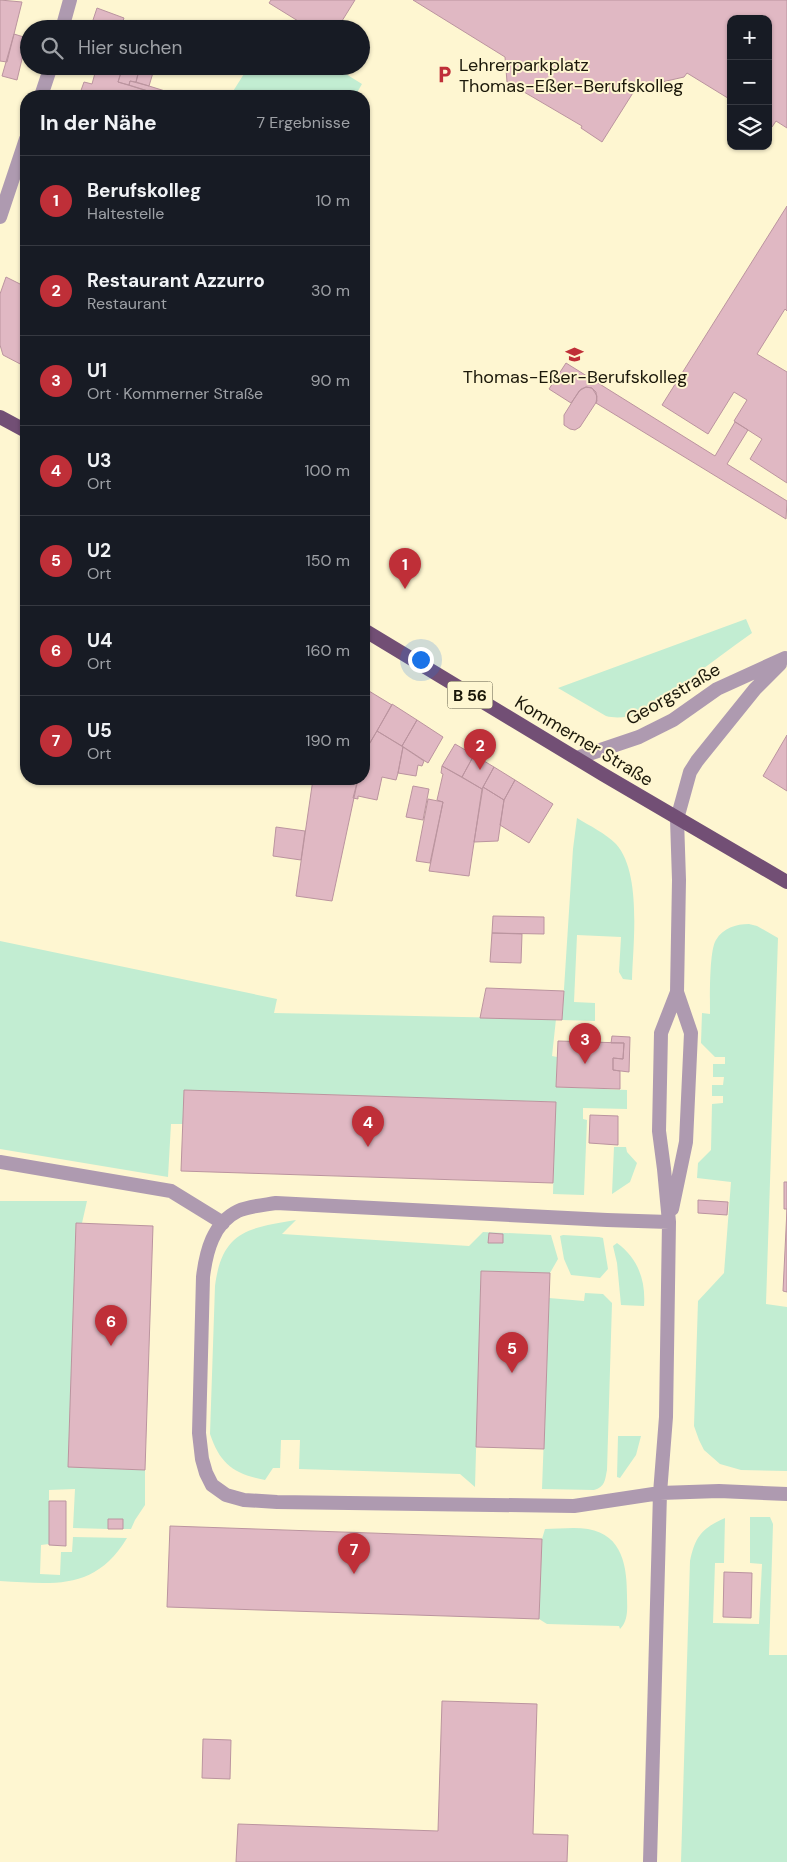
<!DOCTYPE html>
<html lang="de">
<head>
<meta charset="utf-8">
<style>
  :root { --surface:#171b24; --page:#242831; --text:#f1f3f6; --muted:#9ea1a6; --line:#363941; --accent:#bf2f38 }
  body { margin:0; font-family:"DM Sans",sans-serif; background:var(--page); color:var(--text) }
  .controls { position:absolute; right:15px; top:15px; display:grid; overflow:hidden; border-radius:10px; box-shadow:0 1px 4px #0004 }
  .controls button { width:45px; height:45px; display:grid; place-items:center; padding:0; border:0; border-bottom:1px solid var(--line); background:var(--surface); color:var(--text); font:25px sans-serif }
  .you { position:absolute; left:420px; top:659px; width:18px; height:18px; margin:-12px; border:4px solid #fff; border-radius:50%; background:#1a73e8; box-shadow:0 0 0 8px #1a73e833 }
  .badge { display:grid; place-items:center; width:32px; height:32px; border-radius:50%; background:var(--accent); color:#fff; font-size:16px; font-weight:700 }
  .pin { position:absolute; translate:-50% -41px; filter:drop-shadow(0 1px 2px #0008) }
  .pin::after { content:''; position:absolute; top:26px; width:18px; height:15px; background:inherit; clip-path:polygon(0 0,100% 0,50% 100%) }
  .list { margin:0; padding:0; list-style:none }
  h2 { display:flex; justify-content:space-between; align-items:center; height:65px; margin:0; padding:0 20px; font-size:21px }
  h2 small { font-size:16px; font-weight:400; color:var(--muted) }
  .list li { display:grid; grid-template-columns:32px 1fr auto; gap:15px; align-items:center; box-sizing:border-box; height:90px; padding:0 20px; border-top:1px solid var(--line) }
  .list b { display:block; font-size:19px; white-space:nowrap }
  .list p { margin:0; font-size:16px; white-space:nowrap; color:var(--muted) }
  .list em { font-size:16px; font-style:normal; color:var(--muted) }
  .icon { flex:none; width:28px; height:28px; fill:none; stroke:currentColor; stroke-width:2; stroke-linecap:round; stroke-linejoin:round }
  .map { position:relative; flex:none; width:787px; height:1862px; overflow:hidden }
  .search { position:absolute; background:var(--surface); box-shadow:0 1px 4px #0004; left:20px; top:20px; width:350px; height:55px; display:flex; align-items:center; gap:12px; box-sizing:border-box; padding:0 18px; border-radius:28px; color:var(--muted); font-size:19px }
  .panel { position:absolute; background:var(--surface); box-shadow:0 1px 4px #0004; left:20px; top:90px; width:350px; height:695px; border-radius:20px }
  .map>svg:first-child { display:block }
</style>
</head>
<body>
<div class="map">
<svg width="787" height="1862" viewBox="0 0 787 1862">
  <rect width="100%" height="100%" fill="#fef6d1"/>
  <path fill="#c2edd2" d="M249 66H333L362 84 355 96H230Z
    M746 619 752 633C731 648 710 663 690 679 679 688 667 700 654 707 640 715 621 720 606 716L558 688Z
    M577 818C590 826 605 833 616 844 642 873 633 944 632 980L623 979 619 972 621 937 577 935 574 1002 595 1003V1021L562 1020 573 849Z
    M749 924 757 926 778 938 766 1304 787 1307V1471L741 1470 720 1464 704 1450 699 1440 694 1426 698 1301 724 1273 731 1182 697 1178 698 1163 711 1150 712 1104 723 1103V1096H712V1085H723L724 1077H713V1064H725V1057H715L701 1043 702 1013 710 1014C710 999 709 950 716 940 723 928 736 924 749 924Z
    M0 941 277 999 274 1013 556 1019 552 1056 557 1057 556 1087 627 1090V1109L583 1108V1119L587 1120 584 1195 553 1194 555 1102 184 1090 183 1124H171L168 1177 0 1149Z
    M614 1147H626L627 1152 637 1163 630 1182 612 1194Z
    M0 1201H87L82 1223H76L69 1467 145 1470V1505L135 1520 131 1529H123L122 1519H108V1529L73 1528 75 1489 49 1490V1544L41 1545 40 1574 60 1575 61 1552H72L73 1537 127 1538C95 1591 54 1584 0 1581Z
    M296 1220 282 1234 469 1246 483 1232 551 1235 558 1259 550 1273 481 1271 475 1487 460 1474 299 1469 300 1440H281L280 1468H273L265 1480C234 1474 220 1464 210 1434L215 1286C222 1231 248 1228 296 1220Z
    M563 1235 599 1237 603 1238 608 1269 600 1278 571 1275 564 1259 560 1236Z
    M617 1243C638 1258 646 1281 644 1306L621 1305 617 1263 613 1246Z
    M585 1293 603 1294 612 1303 607 1470C605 1480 605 1487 594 1490L542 1489 549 1298 584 1301Z
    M618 1436H641L636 1455 620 1478 617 1477Z
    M750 1517H770L773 1524 769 1655H787V1862H681L690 1561C695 1537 702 1528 725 1518L724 1563H715L713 1623 759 1624 762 1564 750 1563Z
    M545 1529C558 1529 574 1527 588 1529 623 1535 627 1567 627 1596 627 1607 629 1620 620 1629L619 1626 547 1624 539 1619 542 1539Z"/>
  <path fill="#e0b8c3" stroke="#bb949f" d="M0 0 22 2 7 62 0 61Z
    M271 0H355L337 29H311L269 3Z
    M413 0H787V128L776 121 772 127 768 124V19H731V100L687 73 684 77 636 88 602 142 581 128 582 126 507 82 505 57Z
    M97 8 124 18 120 29H90Z
    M14 34 27 38 17 80 2 76Z
    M97 66H123L118 82 164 96H79L84 82 92 84Z
    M123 66H140L136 82 130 81 129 85 118 82Z
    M140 66H155L149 86 136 82Z
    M130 81 149 86 181 96H164L129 85Z
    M787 206V311L785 309 757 354 787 372V483L750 459 762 439 734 421 747 400 734 392 708 434 662 405Z
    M6 277 22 285 26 277V367L3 355 0 345V294Z
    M566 363 715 456 735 422 748 430 727 464 787 501 786 519 596 403 597 396 592 388 586 387 581 389 571 403 549 389Z
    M586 387 592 388 596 392 597 401 580 427 575 430 570 429 564 425V415L579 391Z
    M364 688 392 705 364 753Z
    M392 704 417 720 402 746 377 731Z
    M417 720 443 737 428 763 402 746Z
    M377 731 403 747 398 773 396 780 382 777 377 800 358 796V799L353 798 358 779H364V753Z
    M787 735V791L763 776Z
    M455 744 474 755 462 777 442 766Z
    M403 747 424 761 422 766 418 765 416 776 398 773Z
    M474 755 494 767 482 789 462 777Z
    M442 766 482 789 469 876 429 871 443 802 437 800 443 774 441 773Z
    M494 767 515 780 504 800 483 787Z
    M313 779H358L332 901 296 896Z
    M515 780 553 804 529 843 500 825 504 800Z
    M413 786 429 789 423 820 406 817Z
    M483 787 504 800 498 841 474 842Z
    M428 799 443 802 430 863 416 861Z
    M276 827 305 831 301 860 273 856Z
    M493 916 544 917V934L492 933Z
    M492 933 522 934 521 963 490 962Z
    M486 988 564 991 562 1020 480 1018Z
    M612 1036 630 1037 629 1072 613 1070V1058L623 1059 624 1043H611Z
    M558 1041 624 1043 623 1059 613 1058V1070L620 1071V1089L556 1087Z
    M184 1090 556 1102 553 1183 181 1171Z
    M590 1115 618 1116V1145L589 1143Z
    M784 1182H787V1209H784Z
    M698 1200 728 1202 727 1215 698 1213Z
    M787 1209V1292L783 1291Z
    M76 1223 153 1226 145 1470 68 1467Z
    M489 1233 503 1234V1243H488Z
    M481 1271 550 1273 544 1449 476 1447Z
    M49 1501H66V1546L49 1545Z
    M108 1519H123V1529H108Z
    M170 1526 542 1539 539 1619 167 1607Z
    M724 1572 752 1573 751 1618 723 1617Z
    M442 1701 537 1704 533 1834 568 1835 567 1862H236L238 1824 438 1831Z
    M203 1739 231 1740 230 1779 202 1778Z"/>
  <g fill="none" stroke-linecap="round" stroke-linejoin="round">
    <path stroke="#ae9ab0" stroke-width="14" d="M0 1162 171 1191 223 1223
      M672 1209 686 1142 691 1033 677 992 679 880 677 819
      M669 1222 607 1220 276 1203C264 1205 249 1206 238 1211 213 1223 206 1252 203 1277L199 1433 202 1459 206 1473 212 1485 226 1495 244 1500 277 1502 574 1506 660 1493 719 1491 787 1494
      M650 1862 660 1493 666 1417 669 1222 664 1169 659 1131 661 1033 677 992"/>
    <path stroke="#ae9ab0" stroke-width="14" d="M62 29 70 0
      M41 96 51 66
      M0 217 26 139
      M577 758 639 737 673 720 717 689 785 658
      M677 819 690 772 697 761 755 689 780 664"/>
    <path stroke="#724f75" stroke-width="14" d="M0 417 26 431
      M364 630 604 775 787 882"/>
  </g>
  <defs>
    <symbol id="parking-bare" viewBox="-9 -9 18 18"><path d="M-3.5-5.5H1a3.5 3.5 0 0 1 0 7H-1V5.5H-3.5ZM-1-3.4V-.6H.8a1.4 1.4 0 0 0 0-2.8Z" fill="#bf2f38" stroke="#fef6d1" stroke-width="2.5" paint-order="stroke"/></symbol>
    <symbol id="university-bare" viewBox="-9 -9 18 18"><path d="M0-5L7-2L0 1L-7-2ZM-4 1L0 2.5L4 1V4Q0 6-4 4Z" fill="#bf2f38" stroke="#fef6d1" stroke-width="2.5" paint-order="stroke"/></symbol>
  </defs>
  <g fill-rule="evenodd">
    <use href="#parking-bare" x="432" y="62" width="25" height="25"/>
    <use href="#university-bare" x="562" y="342" width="25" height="25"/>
  </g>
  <g text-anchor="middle" stroke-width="4" stroke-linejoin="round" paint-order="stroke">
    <rect fill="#fef6d1" stroke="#5f5b46" stroke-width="1" x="447.5" y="681.5" width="45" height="27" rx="4"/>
    <g font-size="16" font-weight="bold" fill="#1b180a">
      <text x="470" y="701">B 56</text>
    </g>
    <g font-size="18" fill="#1b180a" stroke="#fef6d1" text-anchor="start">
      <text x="459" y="71">Lehrerparkplatz<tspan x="459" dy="21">Thomas-Eßer-Berufskolleg</tspan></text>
      <text x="575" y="383" text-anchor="middle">Thomas-Eßer-Berufskolleg</text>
    </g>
    <g font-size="18" fill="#1b180a" stroke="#fef6d1">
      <text transform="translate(673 694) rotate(-30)" y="6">Georgstraße</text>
      <text transform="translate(584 741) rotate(31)" y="6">Kommerner Straße</text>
    </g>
  </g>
</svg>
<div class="controls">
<button>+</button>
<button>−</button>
<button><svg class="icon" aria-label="layers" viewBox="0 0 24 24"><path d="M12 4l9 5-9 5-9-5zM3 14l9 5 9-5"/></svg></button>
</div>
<div class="you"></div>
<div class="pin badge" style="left:405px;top:589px">1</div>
<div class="pin badge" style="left:480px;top:770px">2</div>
<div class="pin badge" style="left:585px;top:1064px">3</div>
<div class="pin badge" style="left:368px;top:1147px">4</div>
<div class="pin badge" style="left:512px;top:1373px">5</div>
<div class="pin badge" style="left:111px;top:1346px">6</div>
<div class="pin badge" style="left:354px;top:1574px">7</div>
<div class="search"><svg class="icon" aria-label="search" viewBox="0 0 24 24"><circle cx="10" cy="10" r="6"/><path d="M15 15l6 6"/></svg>Hier suchen</div>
<section class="panel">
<h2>In der Nähe<small>7 Ergebnisse</small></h2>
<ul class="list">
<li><span class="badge">1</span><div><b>Berufskolleg</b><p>Haltestelle</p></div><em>10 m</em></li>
<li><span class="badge">2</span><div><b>Restaurant Azzurro</b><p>Restaurant</p></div><em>30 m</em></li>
<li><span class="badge">3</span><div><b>U1</b><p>Ort · Kommerner Straße</p></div><em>90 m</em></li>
<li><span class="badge">4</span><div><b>U3</b><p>Ort</p></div><em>100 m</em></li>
<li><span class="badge">5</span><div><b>U2</b><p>Ort</p></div><em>150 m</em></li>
<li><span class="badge">6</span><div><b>U4</b><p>Ort</p></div><em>160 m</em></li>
<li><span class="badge">7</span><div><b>U5</b><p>Ort</p></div><em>190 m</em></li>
</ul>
</section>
</div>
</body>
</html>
